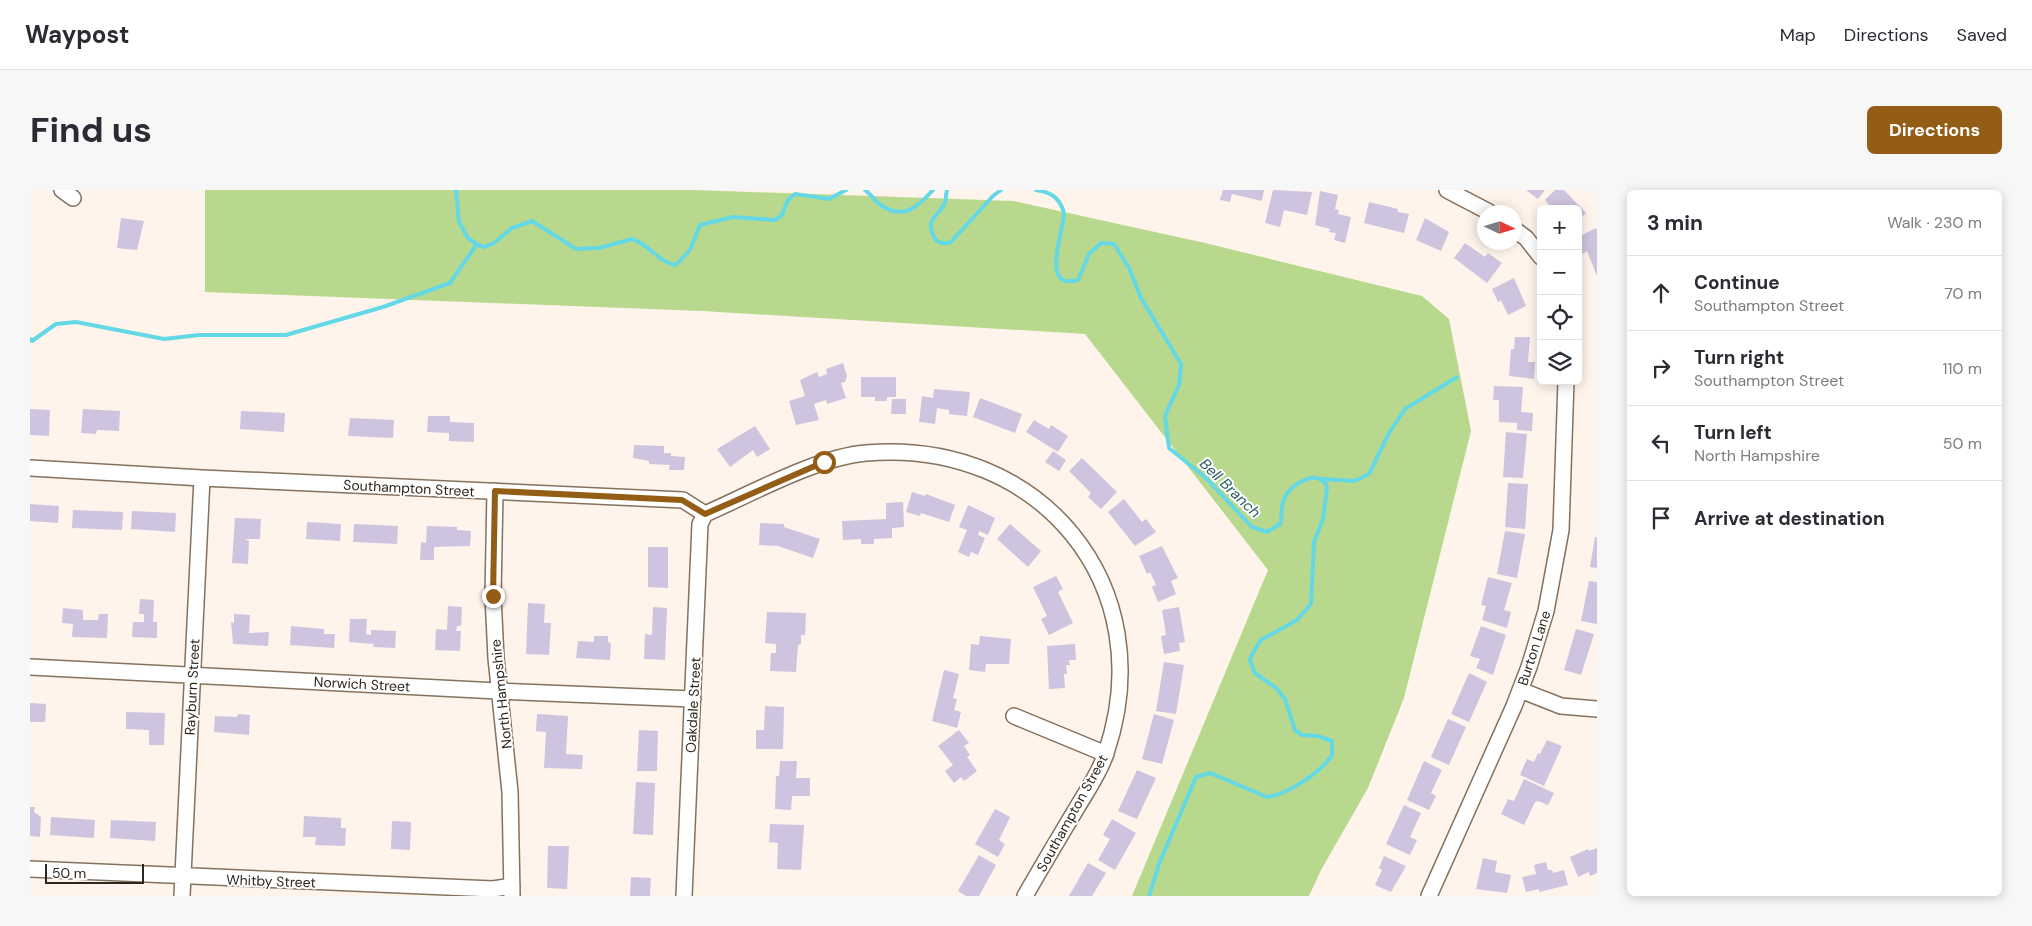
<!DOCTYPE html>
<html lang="en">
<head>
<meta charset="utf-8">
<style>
  :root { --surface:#fff; --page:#f7f7f7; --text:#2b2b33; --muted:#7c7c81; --line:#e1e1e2; --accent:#945d15 }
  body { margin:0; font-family:"DM Sans",sans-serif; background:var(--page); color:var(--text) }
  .controls { position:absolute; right:15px; top:15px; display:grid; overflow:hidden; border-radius:8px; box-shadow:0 2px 12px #0003 }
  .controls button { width:45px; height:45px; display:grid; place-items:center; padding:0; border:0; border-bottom:1px solid var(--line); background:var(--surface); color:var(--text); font:25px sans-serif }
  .compass { position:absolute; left:1447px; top:15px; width:45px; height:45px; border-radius:50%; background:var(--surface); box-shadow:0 2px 12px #0003; rotate:94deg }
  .scale { position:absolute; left:15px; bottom:12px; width:99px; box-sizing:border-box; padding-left:5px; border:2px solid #2e261d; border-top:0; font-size:14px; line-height:18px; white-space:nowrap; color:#2e261d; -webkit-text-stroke:4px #fff; paint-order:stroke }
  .stop { position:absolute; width:15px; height:15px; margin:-11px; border:4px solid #945d15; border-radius:50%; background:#fff }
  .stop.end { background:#945d15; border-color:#fff; box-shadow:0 1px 5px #0008 }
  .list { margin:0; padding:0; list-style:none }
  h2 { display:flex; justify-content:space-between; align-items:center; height:65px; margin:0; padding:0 20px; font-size:21px }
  h2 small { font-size:16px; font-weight:400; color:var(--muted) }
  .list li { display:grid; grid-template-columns:32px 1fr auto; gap:15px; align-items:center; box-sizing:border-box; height:75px; padding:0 20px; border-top:1px solid var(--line) }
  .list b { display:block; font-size:19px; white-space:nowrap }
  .list p { margin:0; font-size:16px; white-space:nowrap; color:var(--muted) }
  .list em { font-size:16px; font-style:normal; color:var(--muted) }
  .icon { flex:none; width:28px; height:28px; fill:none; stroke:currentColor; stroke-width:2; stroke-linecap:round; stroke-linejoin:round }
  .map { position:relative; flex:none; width:1567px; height:706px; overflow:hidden; border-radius:8px }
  header { display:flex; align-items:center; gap:30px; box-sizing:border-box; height:70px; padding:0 25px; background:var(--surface); border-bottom:1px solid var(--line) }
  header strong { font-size:24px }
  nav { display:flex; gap:28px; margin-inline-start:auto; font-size:18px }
  .intro { display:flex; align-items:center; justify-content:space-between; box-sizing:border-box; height:120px; padding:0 30px }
  h1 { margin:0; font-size:35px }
  .button { padding:12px 22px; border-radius:8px; background:var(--accent); color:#fff; font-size:18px; font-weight:700 }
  main { display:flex; gap:30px; padding:0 30px }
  aside { flex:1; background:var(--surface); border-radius:8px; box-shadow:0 2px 12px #0003 }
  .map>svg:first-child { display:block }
</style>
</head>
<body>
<header>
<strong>Waypost</strong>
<nav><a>Map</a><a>Directions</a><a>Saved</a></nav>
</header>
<div class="intro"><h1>Find us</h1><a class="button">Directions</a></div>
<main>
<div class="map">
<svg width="1567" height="706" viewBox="0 0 1567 706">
  <rect width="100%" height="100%" fill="#fef4eb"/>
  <path fill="#b8d88d" d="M175 0H663L984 11 1175 53 1392 106 1419 129 1441 241 1374 508 1338 598 1291 680 1279 706H1102L1238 380 1055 144 672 121 175 102Z"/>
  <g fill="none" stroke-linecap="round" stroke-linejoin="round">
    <path stroke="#64d8e4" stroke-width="4" d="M426 0 429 32 438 48 448 55 454 57 464 53 482 38 502 31 546 59 569 58 602 49C619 54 629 73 646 75L660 60 670 35 703 27 745 30 752 25 758 10 765 4 799 9 816 0
      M835 0C841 4 844 10 849 14 873 31 887 18 903 0
      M917 0C916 4 916 9 915 13 907 28 893 30 906 50L911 53H920L963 6 971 0
      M1006 0C1021 2 1030 8 1034 23 1034 40 1009 101 1048 90L1059 64 1071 53 1084 54 1099 78 1111 108 1151 174 1149 195 1135 226 1139 258 1176 288 1222 337 1237 342 1250 334C1252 328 1251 324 1252 318 1253 302 1266 292 1281 288 1289 287 1294 290 1297 297L1293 329 1284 352 1281 414 1267 430 1231 450 1222 464 1220 471 1225 483 1246 498 1255 509 1265 540 1272 545 1288 546 1302 551V565C1292 582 1256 605 1237 607L1180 583 1166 587 1129 674 1119 706
      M0 149 2 151 26 134 46 132 134 149 169 145H256L353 117 420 93 447 54
      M1292 289 1325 291 1339 284 1359 243 1375 219 1427 187"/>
  </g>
  <path fill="#cec4df" d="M1193 0H1234L1232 11 1202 4 1200 12 1190 10Z
    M1243 0 1282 2 1277 25 1254 20 1250 37 1235 33Z
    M1496 0H1515L1508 9Z
    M1525 0H1534L1556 23 1548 31V19H1523L1515 10Z
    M1290 1 1308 5 1305 19 1309 20 1308 24 1321 27 1315 53 1304 50 1306 43 1299 42 1300 39 1285 35Z
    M1339 12 1368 19V22L1379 24 1374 43 1334 33Z
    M91 28 114 31 107 60 87 58Z
    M1395 28 1419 42 1411 61 1386 50Z
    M1566 38 1567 40V86L1557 61 1553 64 1548 55V47Z
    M1435 53 1455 67 1458 63 1472 73 1457 93 1424 68Z
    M1484 88 1496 116 1478 125 1471 110 1468 112 1462 99Z
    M1485 147H1500L1498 172H1505L1504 189 1479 186 1481 159H1484Z
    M813 173 817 186 815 192 811 193 816 208 797 214 796 210 784 214 789 230 766 235 759 211 775 206 770 190 787 182 789 187 797 184 796 179Z
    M831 187H866V207H857V211H845V207H831Z
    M1464 196 1493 197 1491 222 1503 223 1502 241 1487 240V233L1469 232V210H1463Z
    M904 199 940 202 937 226 919 224V220L907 218 905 234 889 232 892 206 903 208Z
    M950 208 992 224 985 243 943 227Z
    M862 209H876V224H861Z
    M0 219 20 220 19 246 0 245Z
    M53 219 90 221 89 241 67 240 66 244 51 243Z
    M211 221 255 223 254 242 210 239Z
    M398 226H420V232L444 233V252L419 251V243L397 242Z
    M320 228 364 230 363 248 318 246Z
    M1004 230 1019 239 1021 235 1038 246 1028 262 996 242Z
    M725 236 740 259 727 267 723 260 700 277 687 259Z
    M1476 242 1497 244 1493 288 1473 287Z
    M604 255 634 256V263H641V266L655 267 654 280H639L640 275 619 274V271L603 268Z
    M1023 261 1036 270 1029 281 1015 272Z
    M1052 268 1087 302 1071 319 1058 307 1061 303 1039 281Z
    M1478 293 1498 294 1495 339 1475 337Z
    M882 302 895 306 896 304 925 315 919 332 891 323 890 326 876 322Z
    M1094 309 1112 332 1116 329 1126 342 1105 356 1078 322Z
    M873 312 874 337 862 338V348L844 349V354H831V349L813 350 812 331 856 329V313Z
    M0 314 29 316 28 333 0 331Z
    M938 315 965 328 958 345 949 341 948 345 955 348 948 365 941 362 939 367 928 362 937 340 929 337Z
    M43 320 93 322 92 340 42 338Z
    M102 321 146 323 145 342 101 339Z
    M205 328 231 329 230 349H215L219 351 218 374 202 373Z
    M277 332 311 334 310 351 276 349Z
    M730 333 754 334V337L790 349 783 368 748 356 729 355Z
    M324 334 368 336 367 354 323 352Z
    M980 334 1011 361 998 377 967 349Z
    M397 336 427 337V340L441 341 440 356 404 357V370H390L391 352 396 353Z
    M1475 341 1495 344 1487 388 1467 384Z
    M1565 347H1567V378L1560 377Z
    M1132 356 1148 388 1141 391 1146 404 1128 412 1122 397 1126 395 1120 382 1117 384 1109 366Z
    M618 357H638V398L618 397Z
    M1026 386 1033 399 1028 402 1043 433 1019 445 1011 429 1017 426 1003 397Z
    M1458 387 1482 393 1474 420 1481 422 1477 438 1452 430 1456 416 1451 415Z
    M1559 391 1567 392V434L1551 431Z
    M110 409 124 410 123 432H127V448L102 447 103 432H114V424H109Z
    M498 413 515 414 514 433H521L519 465 496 464Z
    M418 416 432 417 431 436H427L426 441H431L430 461 405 460 406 439 417 440Z
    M623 417 637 418 635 470 614 469 615 444 622 445Z
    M1149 417 1155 452 1149 453 1150 461 1134 464 1131 446 1136 445 1132 420Z
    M33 418 53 420V430H68L69 424H78L77 448 42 447 43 434 32 433Z
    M737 422 776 423 775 445H771V454L768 455 766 482 740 481 741 463H746V454L735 453Z
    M204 424 220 425 219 443 239 442 238 456 203 454 201 432 204 433Z
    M320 429H337L336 444 341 445V440L366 441 365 458 343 457 344 454 319 452Z
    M261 436 294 439V444H305L304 458 260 455Z
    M1451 436 1476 445 1463 485 1446 478 1450 469 1440 466Z
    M1546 439 1564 444 1551 485 1534 480Z
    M564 446H578V452L581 453 580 470 546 468 548 451 564 452Z
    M950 446 981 449 979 474H956L955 482 939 480 941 454 949 455Z
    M1045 454 1046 470H1039L1040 475H1036L1037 484H1034L1035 498 1019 499 1017 456Z
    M1134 472 1154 475 1146 524 1126 521Z
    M914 480 929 484 923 508 927 509 924 520 931 522 927 538 902 531Z
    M1439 483 1457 492 1439 532 1421 524Z
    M0 513 16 514 15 532H0Z
    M735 516 754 517 753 559H726V540H734Z
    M96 522 135 523 134 555H119V540L96 539Z
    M208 524 220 525 219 545 184 542 185 526 207 527Z
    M507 524 538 526 536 564 553 565 552 579 514 578 516 542 506 541Z
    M1124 524 1144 530 1132 574 1112 569Z
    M1418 529 1436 537 1419 575 1401 567Z
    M609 540 628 541 627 581H607Z
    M929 540 939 553 934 556 940 565 937 567 947 581 934 591 931 587 924 593 915 581 923 575 908 556Z
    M1517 550 1532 556 1514 596 1490 585 1497 569 1504 572 1508 563 1510 564Z
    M750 571H767L766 588H780V606H762L761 620 745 619 746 586H749Z
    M1394 571 1412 580 1401 603 1406 606 1399 620 1377 610Z
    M1107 580 1126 588 1107 629 1088 621Z
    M1494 589 1524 603 1518 615 1508 611 1505 612 1494 635 1471 624 1478 609 1484 611Z
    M606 592 625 593 623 645 603 644Z
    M1374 615 1391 623 1380 647 1387 650 1380 665 1356 654Z
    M0 617H5L4 622 11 627 10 647 0 646Z
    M965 619 980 627 969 650 975 654 968 667 945 654Z
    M274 626 311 628V638H316L315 656 285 655 286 647H273Z
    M21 627 65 630 64 648 20 645Z
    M1082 629 1106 643 1085 680 1068 670 1080 649 1073 645Z
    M81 630 126 632 125 651 80 648Z
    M362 631 381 632 380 660 361 659Z
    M740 634 774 635 771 680 747 679 748 653 739 652Z
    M518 656H539L537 699 517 698Z
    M1567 658V683L1560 686 1559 682 1548 687 1540 667 1558 659 1559 661Z
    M949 665 966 675 949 706H936L928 701Z
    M1354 666 1376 676 1361 702 1345 695 1352 680 1349 678Z
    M1453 668 1467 671 1465 682 1481 685 1477 703 1446 699Z
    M1516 672 1518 680H1522L1523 683 1534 680 1538 695 1509 702V699L1496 702 1492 687 1506 684 1504 675Z
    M1058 673 1076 683 1062 706H1039Z
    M601 687 621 688 620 706H600Z"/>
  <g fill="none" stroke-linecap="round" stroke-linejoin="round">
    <defs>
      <path id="street" d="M32 0 43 8
        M1417 0 1459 22
        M1484 39 1496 48 1511 67
        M0 278 172 288 653 310 675 324C721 304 787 267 836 263 1009 248 1133 395 1076 563 1070 582 1058 599 1048 616 1030 646 1012 676 995 706
        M465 301 463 406 466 468 480 602 482 705
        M0 477 468 501 663 509
        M1490 500 1531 516 1567 519
        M984 526 1076 564
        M0 679 463 699 482 696
        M152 706 172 288
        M654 706 670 334 675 324
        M1399 706 1484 516 1499 477 1516 421 1531 340 1536 191"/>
    </defs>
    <use href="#street" stroke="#86715d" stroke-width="18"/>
    <use href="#street" stroke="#fff" stroke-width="15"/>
  </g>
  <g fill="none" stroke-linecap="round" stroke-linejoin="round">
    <path stroke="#945d15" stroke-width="6" d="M463 406 465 301 652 310 675 324 794 272"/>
  </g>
  <g text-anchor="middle" stroke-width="4" stroke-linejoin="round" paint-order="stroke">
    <g font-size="14" fill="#2e261d" stroke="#fff">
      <text transform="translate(379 298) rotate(3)" y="5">Southampton Street</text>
      <text transform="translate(1504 458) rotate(-72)" y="5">Burton Lane</text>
      <text transform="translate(332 494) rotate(3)" y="5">Norwich Street</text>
      <text transform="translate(162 497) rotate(-87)" y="5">Rayburn Street</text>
      <text transform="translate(471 504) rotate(-96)" y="5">North Hampshire</text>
      <text transform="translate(663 515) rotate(-87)" y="5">Oakdale Street</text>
      <text transform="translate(1042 623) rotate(-61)" y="5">Southampton Street</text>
      <text transform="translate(241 691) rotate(2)" y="5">Whitby Street</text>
    </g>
    <g font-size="15" font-style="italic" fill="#2b5d62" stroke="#fff">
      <text transform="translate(1200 298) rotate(44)" y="5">Bell Branch</text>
    </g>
  </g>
</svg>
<div class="controls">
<button>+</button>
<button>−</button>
<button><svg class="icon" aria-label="locate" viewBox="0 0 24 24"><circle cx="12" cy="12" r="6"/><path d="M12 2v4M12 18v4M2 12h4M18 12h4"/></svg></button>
<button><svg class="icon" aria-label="layers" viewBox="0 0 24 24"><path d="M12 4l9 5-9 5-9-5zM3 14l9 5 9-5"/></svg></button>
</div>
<svg class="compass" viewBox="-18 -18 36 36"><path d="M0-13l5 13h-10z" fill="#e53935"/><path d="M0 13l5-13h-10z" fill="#7c7c81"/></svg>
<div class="scale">50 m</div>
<div class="stop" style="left:794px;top:272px"></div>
<div class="stop end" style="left:463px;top:406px"></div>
</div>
<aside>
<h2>3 min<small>Walk · 230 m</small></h2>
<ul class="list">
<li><svg class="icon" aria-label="ahead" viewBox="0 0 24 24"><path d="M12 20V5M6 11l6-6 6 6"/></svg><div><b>Continue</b><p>Southampton Street</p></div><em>70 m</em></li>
<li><svg class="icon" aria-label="right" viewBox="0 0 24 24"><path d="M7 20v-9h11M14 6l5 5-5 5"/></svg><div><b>Turn right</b><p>Southampton Street</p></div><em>110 m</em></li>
<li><svg class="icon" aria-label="left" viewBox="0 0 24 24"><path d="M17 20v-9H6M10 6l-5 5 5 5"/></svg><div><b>Turn left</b><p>North Hampshire</p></div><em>50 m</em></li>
<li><svg class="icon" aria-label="arrive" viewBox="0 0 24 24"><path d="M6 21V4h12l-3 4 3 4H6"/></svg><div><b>Arrive at destination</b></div></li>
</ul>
</aside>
</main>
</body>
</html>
